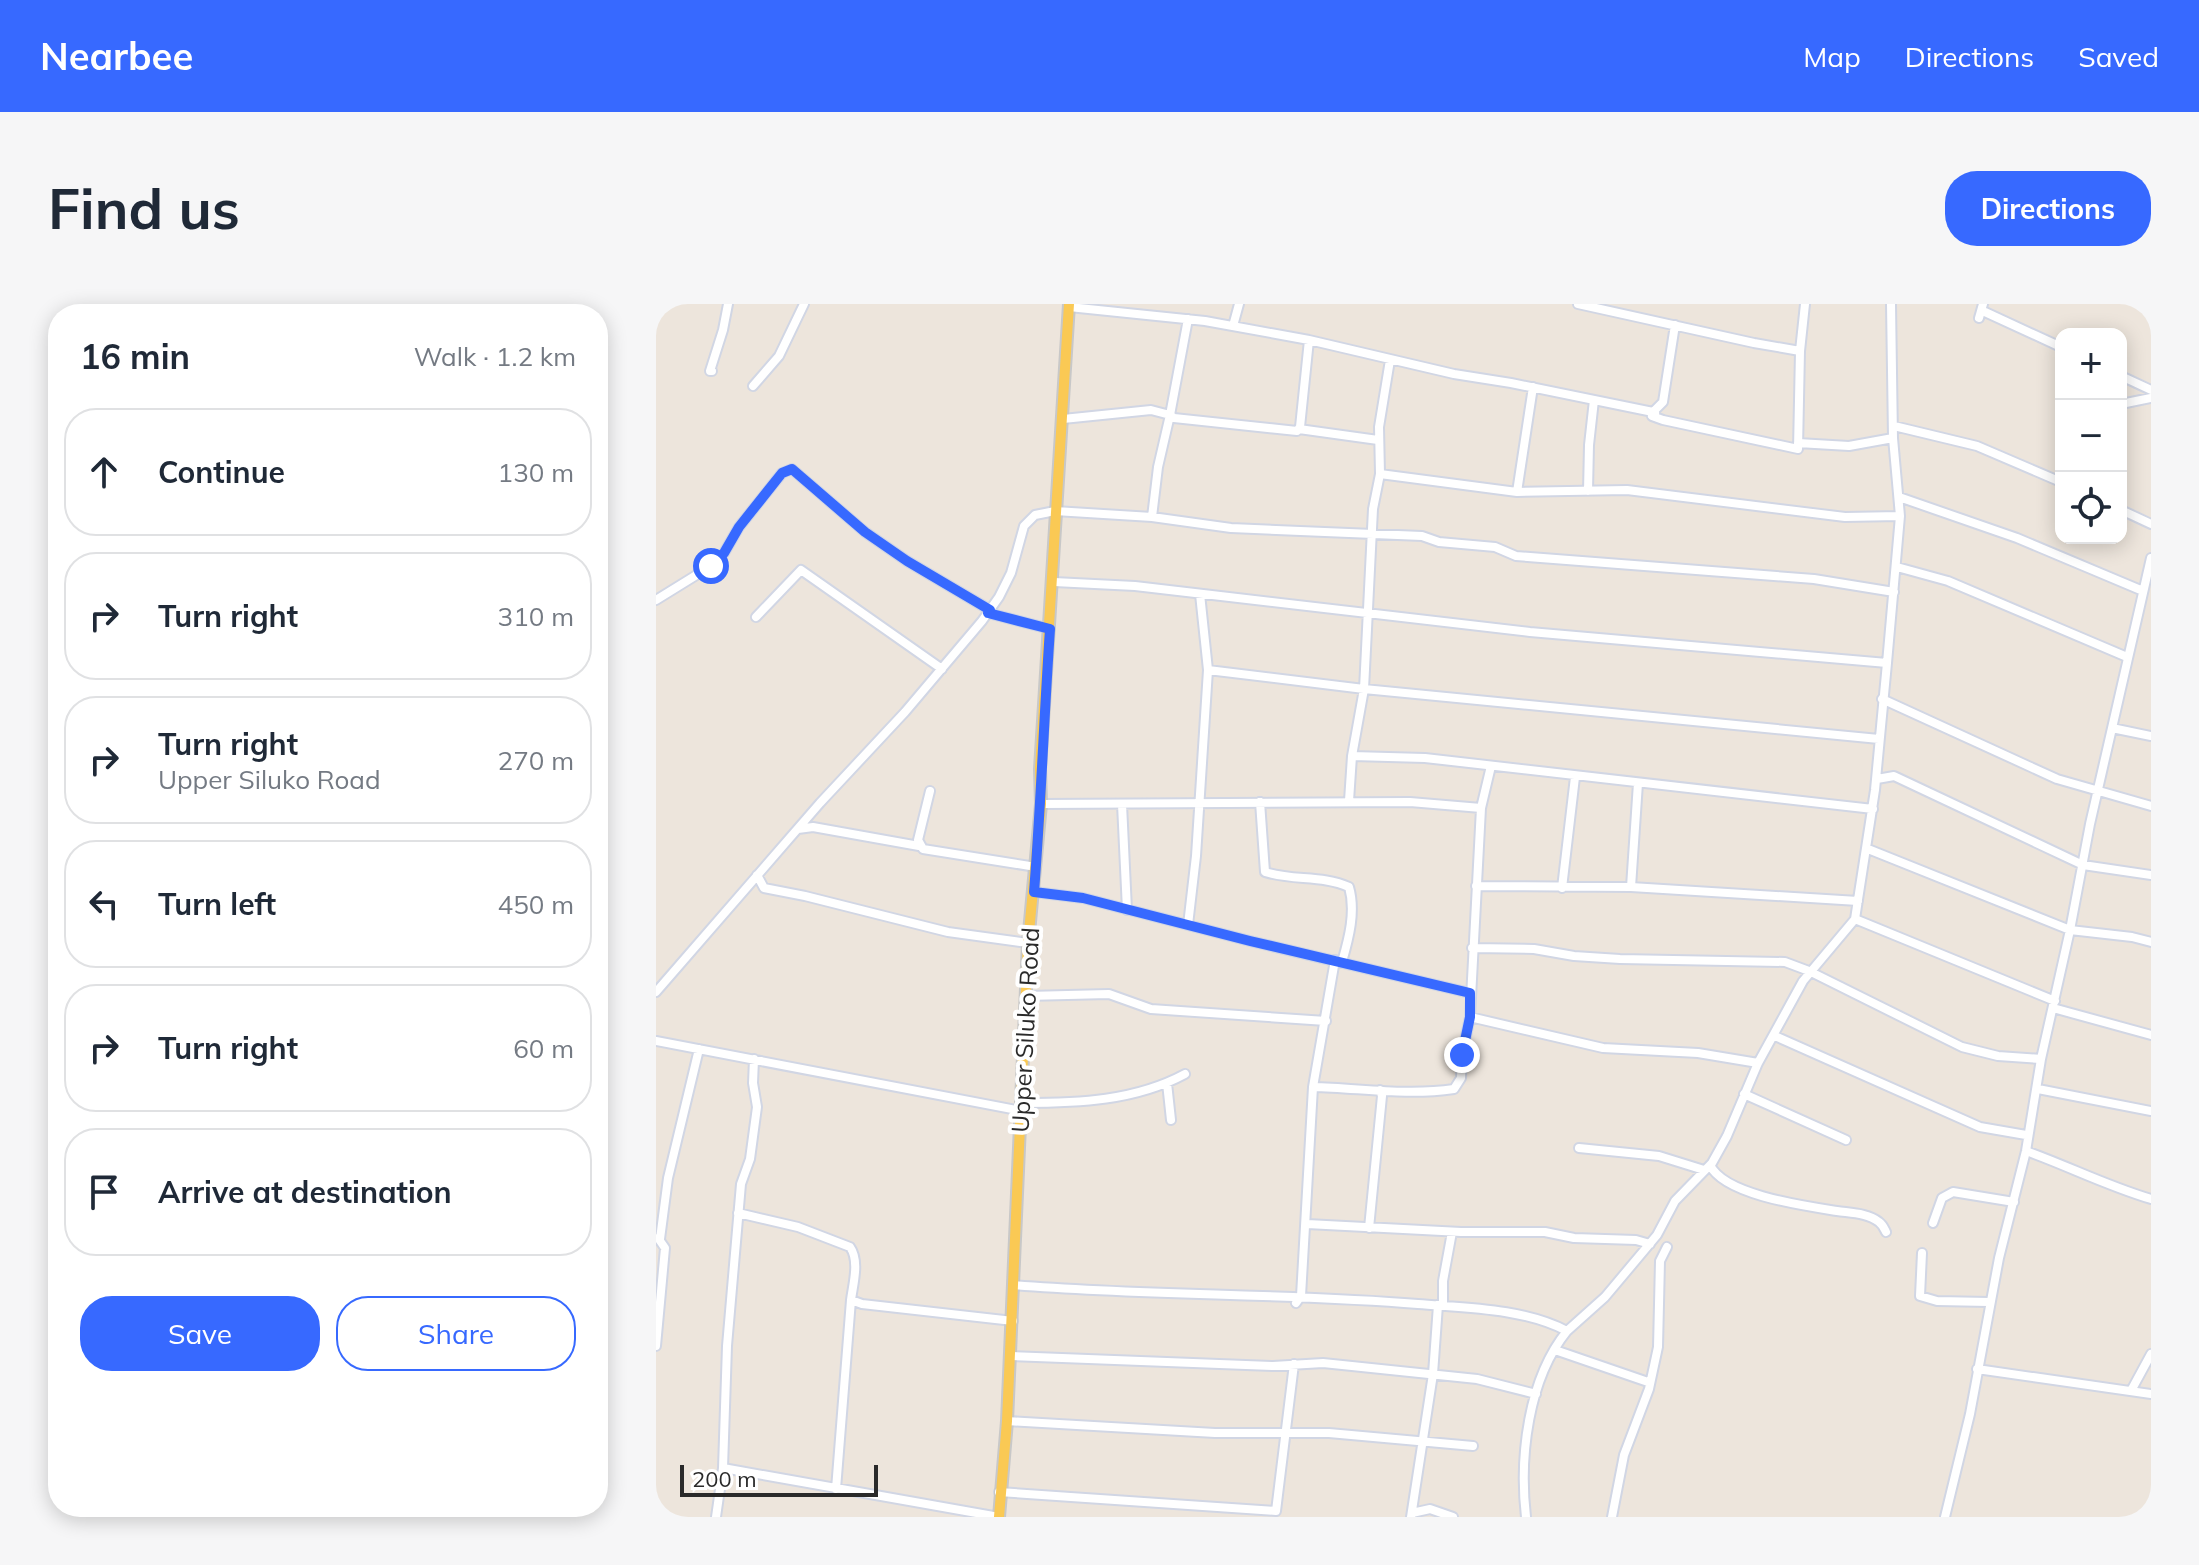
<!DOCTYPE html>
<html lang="en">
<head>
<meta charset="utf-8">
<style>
  :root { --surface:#fff; --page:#f6f6f7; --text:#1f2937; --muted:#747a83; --line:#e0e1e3; --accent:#3769ff }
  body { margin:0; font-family:Mulish,sans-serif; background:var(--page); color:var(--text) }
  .controls { position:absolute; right:24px; top:24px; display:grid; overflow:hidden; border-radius:16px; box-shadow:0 4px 20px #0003 }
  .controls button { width:72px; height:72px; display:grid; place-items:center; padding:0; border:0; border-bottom:2px solid var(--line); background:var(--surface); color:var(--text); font:40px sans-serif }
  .scale { position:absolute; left:24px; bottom:20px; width:198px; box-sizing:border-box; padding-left:8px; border:4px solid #2a2a2a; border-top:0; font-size:22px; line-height:28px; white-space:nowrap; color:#2a2a2a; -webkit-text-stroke:6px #fff; paint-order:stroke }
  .stop { position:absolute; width:24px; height:24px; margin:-18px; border:6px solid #3769ff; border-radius:50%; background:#fff }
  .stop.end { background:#3769ff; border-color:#fff; box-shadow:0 2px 8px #0008 }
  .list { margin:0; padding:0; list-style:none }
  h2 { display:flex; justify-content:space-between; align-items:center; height:104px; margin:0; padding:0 32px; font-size:34px }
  h2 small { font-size:26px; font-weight:400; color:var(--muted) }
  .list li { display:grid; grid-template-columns:52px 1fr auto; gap:24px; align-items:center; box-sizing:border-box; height:128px; margin:0 16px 16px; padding:0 16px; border:2px solid var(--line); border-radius:32px }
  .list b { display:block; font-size:30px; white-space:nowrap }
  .list p { margin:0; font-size:26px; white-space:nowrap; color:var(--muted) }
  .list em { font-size:26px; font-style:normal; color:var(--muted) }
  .actions { display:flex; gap:16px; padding:24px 32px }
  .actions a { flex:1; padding:18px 0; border:2px solid var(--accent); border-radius:32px; text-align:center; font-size:28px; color:var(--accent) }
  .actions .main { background:var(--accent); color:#fff }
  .icon { flex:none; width:44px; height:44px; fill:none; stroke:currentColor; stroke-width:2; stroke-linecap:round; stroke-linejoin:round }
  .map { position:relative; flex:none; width:1495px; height:1213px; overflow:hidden; border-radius:32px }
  header { display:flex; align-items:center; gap:48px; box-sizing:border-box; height:112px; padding:0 40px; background:var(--accent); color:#fff }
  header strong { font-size:38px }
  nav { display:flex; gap:44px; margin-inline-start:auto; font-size:28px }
  .intro { display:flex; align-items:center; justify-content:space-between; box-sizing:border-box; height:192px; padding:0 48px }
  h1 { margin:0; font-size:56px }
  .button { padding:20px 36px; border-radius:32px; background:var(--accent); color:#fff; font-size:28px; font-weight:700 }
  main { display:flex; gap:48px; padding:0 48px }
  aside { flex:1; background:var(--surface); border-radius:32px; box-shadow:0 4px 20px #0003 }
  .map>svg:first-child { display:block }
</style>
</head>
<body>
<header>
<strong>Nearbee</strong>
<nav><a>Map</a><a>Directions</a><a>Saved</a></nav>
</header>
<div class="intro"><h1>Find us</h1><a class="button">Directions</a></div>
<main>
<aside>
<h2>16 min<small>Walk · 1.2 km</small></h2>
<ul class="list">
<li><svg class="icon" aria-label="ahead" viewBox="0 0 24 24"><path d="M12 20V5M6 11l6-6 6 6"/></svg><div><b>Continue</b></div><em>130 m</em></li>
<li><svg class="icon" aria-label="right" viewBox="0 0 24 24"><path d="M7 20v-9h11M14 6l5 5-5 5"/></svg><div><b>Turn right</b></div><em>310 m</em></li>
<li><svg class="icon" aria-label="right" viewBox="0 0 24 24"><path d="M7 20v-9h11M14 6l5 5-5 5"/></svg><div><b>Turn right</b><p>Upper Siluko Road</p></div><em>270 m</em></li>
<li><svg class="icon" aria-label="left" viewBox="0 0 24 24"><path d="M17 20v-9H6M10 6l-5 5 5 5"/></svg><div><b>Turn left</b></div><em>450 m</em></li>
<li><svg class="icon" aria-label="right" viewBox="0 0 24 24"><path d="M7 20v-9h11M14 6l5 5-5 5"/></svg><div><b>Turn right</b></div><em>60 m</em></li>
<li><svg class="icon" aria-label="arrive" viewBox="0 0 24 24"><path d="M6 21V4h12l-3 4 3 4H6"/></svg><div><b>Arrive at destination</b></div></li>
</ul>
<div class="actions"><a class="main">Save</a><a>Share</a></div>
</aside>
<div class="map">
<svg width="1495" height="1213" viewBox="0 0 1495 1213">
  <rect width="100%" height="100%" fill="#ede5dc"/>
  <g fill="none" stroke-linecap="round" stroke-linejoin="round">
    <defs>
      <path id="minor" d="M922 0 1098 39 1144 47
        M1488 0 1495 3
        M413 3 549 17 653 36 798 70 855 79 997 108 1007 98 1019 21
        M1329 8 1405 43
        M1323 14 1327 0
        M532 15 514 111 518 114 641 127 644 123 653 36
        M577 22 583 0
        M56 67H54L67 26 72 0
        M1465 72 1495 86
        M97 82 123 52 148 0
        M1465 100 1495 94
        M999 109 996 112 1007 116 1142 145 1144 47 1149 0
        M407 115 495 106 514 111 502 163 496 213
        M1238 122 1321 142 1405 178
        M643 125 722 136
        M1142 139 1193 142 1237 134
        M724 170 861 188 971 186 1189 213 1244 212
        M932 187 933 141 938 96
        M861 188 877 83
        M1243 193 1361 234 1487 287
        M1465 206 1495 220
        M1241 263 1292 277 1471 353
        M398 278 479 282 874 328 1231 359 1244 212 1237 134 1235 0
        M544 290 552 366 708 385 1223 435
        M0 296 55 262 68 249 83 223 126 169 136 165 209 228 251 257 334 306
        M332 309 394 325
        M100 313 145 266 286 365
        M1226 395 1401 475 1495 502
        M1456 424 1495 432
        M696 452 769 454 1217 505
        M1221 475 1238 472 1427 561 1495 571
        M274 487 262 536 267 545 380 563
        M693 497 696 452 708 385 717 205 724 170 723 123 734 56
        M604 498 609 568C637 577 666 571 693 583 700 607 693 634 686 658
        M385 500 754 498 825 504
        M466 500 471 606
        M142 525 157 523 263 542
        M1212 545 1414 626 1476 633 1495 638
        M101 571 108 584 149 592 292 628 372 639
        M820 582 975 583 1202 597
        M975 583 982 479
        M906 584 919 473
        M378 588 427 594 594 637 814 689
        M1199 615 1399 697
        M532 621 540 552 552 366
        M816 644 878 645 918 652 964 655 1129 658 1153 667 1306 743 1342 752 1385 755
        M0 688 164 499 249 408 326 317 343 293 355 269 368 222 379 211 399 207 496 213 575 224 766 232 783 238 839 243 860 252 1158 275 1238 288
        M370 692 453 690 495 705 670 717
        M1397 704 1495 731
        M814 713 947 744 1042 749 1102 759
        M1119 732 1324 823 1370 831
        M0 737 366 807
        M511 779 515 816
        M657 783C704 784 751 792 798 785L805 774 806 751 814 713 825 504 835 462
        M1382 785 1495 807
        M1088 790 1190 836
        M367 799C422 799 479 797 529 770
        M923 844 1003 852 1048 866
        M1370 847C1412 862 1451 882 1495 895
        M1054 861C1068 891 1149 902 1181 907 1194 909 1212 909 1223 918 1227 921 1228 924 1230 928
        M82 909 142 923 194 943C204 957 197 980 195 996L206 1000 357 1017
        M1277 919 1286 894 1297 888 1358 898
        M651 920 805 928H889L918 934 980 936 994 940
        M713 924 726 792 724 786
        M4 935 12 874 43 745
        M1266 949 1264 992 1281 997 1333 998
        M358 981C492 992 627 989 762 1000 810 1004 867 1004 911 1027 872 1075 863 1153 870 1213
        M640 999 645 992 657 783 679 656
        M787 1002V977L796 928
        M911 1027 949 993 1001 931 1019 897 1056 859 1071 832 1102 759 1147 677 1199 615 1219 486 1231 359
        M0 1042 9 944 2 934
        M899 1046 992 1078
        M354 1052 617 1062 667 1059 821 1075 880 1090
        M1321 1065 1495 1090
        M1476 1085 1495 1050
        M351 1117 559 1129H673L817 1142
        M67 1164 343 1213
        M180 1185 195 996
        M343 1188 620 1207 638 1060
        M756 1209 774 1205 797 1213
        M60 1213 67 1164 71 1042 85 880 94 855 101 803 97 779 98 755
        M755 1213 777 1070 782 1001
        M956 1213 968 1151 993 1085 1002 1043 1004 957 1011 943
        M1289 1213 1314 1110 1343 954 1370 847 1385 755 1414 626 1434 520 1495 254"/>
      <path id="major" d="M343 1213 351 1117 372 639 385 500 384 465 413 0"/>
    </defs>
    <use href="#minor" stroke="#d1d6e4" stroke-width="12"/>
    <use href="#major" stroke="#c8c8c8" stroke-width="14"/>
    <use href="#minor" stroke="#fff" stroke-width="8"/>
    <use href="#major" stroke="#fac954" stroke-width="10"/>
  </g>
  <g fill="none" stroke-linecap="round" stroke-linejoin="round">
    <path stroke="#3769ff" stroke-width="10" d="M55 262 68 249 83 223 126 169 136 165 209 228 251 257 334 306 332 309 394 325C388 412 385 500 378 588L427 594 594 637 814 689V713L806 751"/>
  </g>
  <g text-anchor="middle" stroke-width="8" stroke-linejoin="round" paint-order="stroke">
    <g font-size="24" fill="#2a2a2a" stroke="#fff">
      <text transform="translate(370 726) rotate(-87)" y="8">Upper Siluko Road</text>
    </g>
  </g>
</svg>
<div class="controls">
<button>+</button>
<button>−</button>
<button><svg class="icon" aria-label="locate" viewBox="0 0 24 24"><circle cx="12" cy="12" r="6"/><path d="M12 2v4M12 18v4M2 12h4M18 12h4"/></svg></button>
</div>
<div class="scale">200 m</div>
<div class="stop" style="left:55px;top:262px"></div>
<div class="stop end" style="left:806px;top:751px"></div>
</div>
</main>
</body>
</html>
